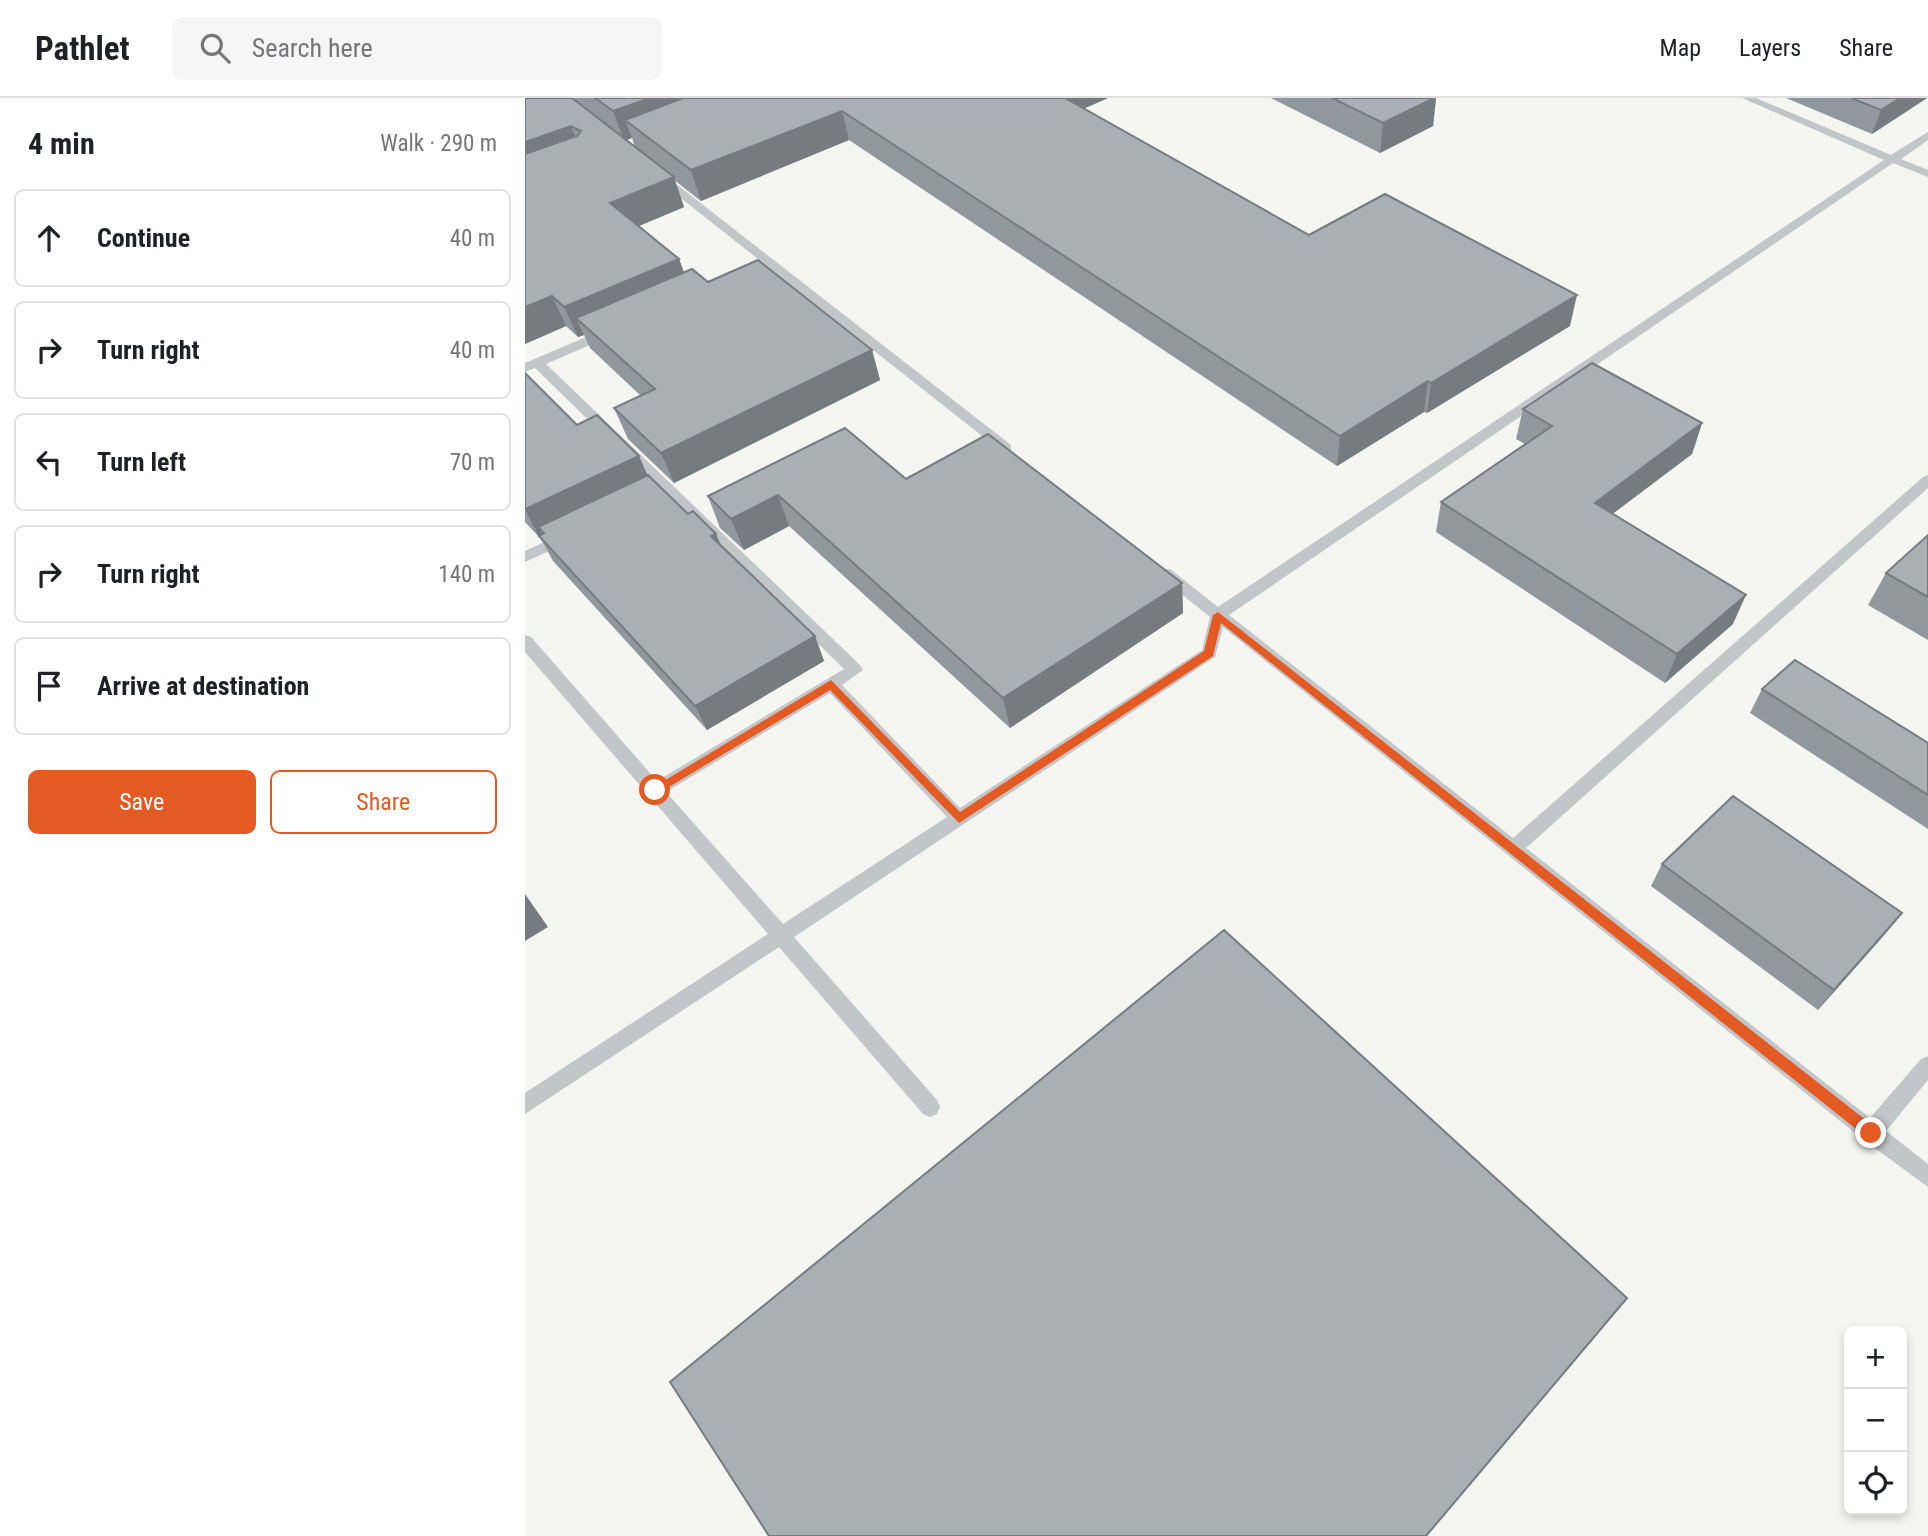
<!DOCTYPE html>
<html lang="en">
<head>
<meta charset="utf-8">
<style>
  :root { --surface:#fff; --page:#f6f6f6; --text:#202124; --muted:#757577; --line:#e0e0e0; --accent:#e35a23 }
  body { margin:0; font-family:"Roboto Condensed",sans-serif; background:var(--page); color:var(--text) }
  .controls { position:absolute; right:21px; bottom:21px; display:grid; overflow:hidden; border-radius:10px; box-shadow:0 4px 10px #0003 }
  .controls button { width:63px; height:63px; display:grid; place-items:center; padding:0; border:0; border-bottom:2px solid var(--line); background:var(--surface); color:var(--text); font:35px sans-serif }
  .stop { position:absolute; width:21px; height:21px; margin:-16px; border:5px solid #e35a23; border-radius:50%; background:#fff }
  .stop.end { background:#e35a23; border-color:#fff; box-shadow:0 2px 7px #0008 }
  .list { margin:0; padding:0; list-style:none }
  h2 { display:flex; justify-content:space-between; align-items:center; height:91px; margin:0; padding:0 28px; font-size:30px }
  h2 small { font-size:23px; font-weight:400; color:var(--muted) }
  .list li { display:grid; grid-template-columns:46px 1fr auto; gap:21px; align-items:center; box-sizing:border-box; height:98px; margin:0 14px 14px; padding:0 14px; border:2px solid var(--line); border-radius:10px }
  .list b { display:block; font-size:26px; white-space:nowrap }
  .list em { font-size:23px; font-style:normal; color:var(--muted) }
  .actions { display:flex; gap:14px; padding:21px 28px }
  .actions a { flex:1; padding:16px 0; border:2px solid var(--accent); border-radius:10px; text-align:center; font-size:24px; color:var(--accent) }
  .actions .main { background:var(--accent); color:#fff }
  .icon { flex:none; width:38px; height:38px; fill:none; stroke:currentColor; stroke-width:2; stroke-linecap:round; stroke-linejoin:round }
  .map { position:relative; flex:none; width:1403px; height:1438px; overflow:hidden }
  header { display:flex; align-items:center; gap:42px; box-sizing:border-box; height:98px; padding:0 35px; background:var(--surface); border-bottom:2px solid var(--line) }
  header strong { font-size:33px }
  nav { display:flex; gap:38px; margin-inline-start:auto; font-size:24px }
  .search { width:490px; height:63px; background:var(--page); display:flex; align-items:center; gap:18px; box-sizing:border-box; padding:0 24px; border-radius:10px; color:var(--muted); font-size:26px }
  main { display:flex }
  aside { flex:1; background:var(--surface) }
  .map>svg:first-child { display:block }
</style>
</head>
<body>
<header>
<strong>Pathlet</strong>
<div class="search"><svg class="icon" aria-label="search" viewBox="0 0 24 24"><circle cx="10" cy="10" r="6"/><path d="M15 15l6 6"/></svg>Search here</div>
<nav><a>Map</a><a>Layers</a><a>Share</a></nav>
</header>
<main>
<aside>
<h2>4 min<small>Walk · 290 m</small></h2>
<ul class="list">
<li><svg class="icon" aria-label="ahead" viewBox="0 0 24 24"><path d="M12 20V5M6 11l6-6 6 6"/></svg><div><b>Continue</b></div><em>40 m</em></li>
<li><svg class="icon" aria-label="right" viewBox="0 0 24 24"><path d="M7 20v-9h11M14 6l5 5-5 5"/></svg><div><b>Turn right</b></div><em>40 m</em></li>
<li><svg class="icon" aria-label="left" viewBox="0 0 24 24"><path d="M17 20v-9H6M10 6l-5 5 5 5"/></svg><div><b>Turn left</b></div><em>70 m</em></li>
<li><svg class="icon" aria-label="right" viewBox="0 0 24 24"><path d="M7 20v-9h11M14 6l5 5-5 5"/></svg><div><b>Turn right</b></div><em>140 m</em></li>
<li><svg class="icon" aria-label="arrive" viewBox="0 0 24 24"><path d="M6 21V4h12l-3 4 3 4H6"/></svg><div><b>Arrive at destination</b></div></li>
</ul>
<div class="actions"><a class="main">Save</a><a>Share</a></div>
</aside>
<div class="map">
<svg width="1403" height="1438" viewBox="0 0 1403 1438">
  <rect width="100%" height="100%" fill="#f5f5f1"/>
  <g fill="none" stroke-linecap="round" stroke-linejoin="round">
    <path fill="#c2c6c9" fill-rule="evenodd" d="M1217 0H1231L1366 57 1403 34V42L1376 61 1403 72V79L1368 65 704 517 988 740 1398 379 1403 377V390L1001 750 1345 1020 1396 961 1403 958V982L1361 1033 1403 1066V1089L1339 1042 698 529 690 559 269 839 412 1002 415 1009 412 1016 405 1019 398 1016 254 849 0 1016V995L243 836 0 554V537L6 539 132 683 319 571 10 270 0 274V265L80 231H88V237L21 266 336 568 338 572 317 587 435 710 677 552 685 519 635 479 632 475 635 471H645L693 509 1359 62ZM305 595 422 719 258 826 141 694Z
      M133 78H141L486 347V353H476L133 82Z
      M41 434 48 439 46 443 0 464V453Z"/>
  </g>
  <path fill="#90979d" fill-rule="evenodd" d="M0 0H583L559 10 784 137 1045 228 902 315 899 314 812 368 324 42 176 103 149 82 159 109 114 128 154 161 159 175 347 252 355 282 149 385 103 341 89 310 116 298 65 250 59 237 53 239 41 228 0 246ZM107 40 110 49 101 42Z
    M746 0H911L908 28 855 55Z
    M1261 0H1402L1347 36Z
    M0 275 52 327 114 358 123 378 290 538 299 563 182 632 28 463 16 441 0 424Z
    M998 311 1177 325 1167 356 1087 416 1208 526 1140 585 911 434 916 404 1000 346 991 341Z
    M381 381 657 485 658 515 485 630 264 428 219 452 195 430 183 398Z
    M1403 437V542L1343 507 1361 475Z
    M1237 591 1403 645V731L1225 615Z
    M1137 766 1377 815 1360 836 1293 912 1126 788Z"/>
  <path fill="#767b7f" d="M125 0H183L100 22 107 40 99 43 88 13Z
    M529 0H583L531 23Z
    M909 0H911L908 28 855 55 858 25Z
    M1375 0H1402L1347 36 1356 12Z
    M317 13 324 42 176 103 166 72Z
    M46 28 58 58 0 79V44Z
    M149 79 159 109 97 135 85 105Z
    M154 161 165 191 51 220 59 237 53 239 39 209Z
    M1052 197 1045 228 902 315 906 285Z
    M27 198 41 228 0 246V209Z
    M347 252 355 282 149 385 136 355Z
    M903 283 899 314 812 368 815 338Z
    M1177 325 1167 356 1061 436 1070 405Z
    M114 358 127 388 19 435 13 429 20 441 14 439 0 411Z
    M253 397 264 428 219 452 206 421Z
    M191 436 202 461 186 438Z
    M657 485 658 515 485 630 478 600Z
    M1221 497 1208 526 1140 585 1152 556Z
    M290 538 299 563 182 632 170 608Z
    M0 796 23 829 0 843Z
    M1377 815 1360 836 1293 912 1309 892Z"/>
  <path fill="#a8b0b6" stroke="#767b7f" stroke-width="2" d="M0 0H47L149 79 85 105 154 161 39 209 27 198 0 209V56L52 38 56 33 46 28 0 44Z
    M70 0H125L88 13Z
    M158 0H540L784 137 860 96 1052 197 906 285 903 283 815 338 317 13 166 72 100 22Z
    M807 0H909L858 25Z
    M1326 0H1375L1356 12Z
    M233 162 347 252 136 355 89 310 130 291 51 220 167 171 183 184Z
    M1067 265 1177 325 1070 405 1221 497 1152 556 916 404 1027 328 998 311Z
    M0 275 52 327 72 317 114 358 0 411Z
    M320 330 381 381 463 336 657 485 478 600 253 397 206 421 183 398Z
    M123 377 163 416 168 413 191 436 186 438 290 538 170 608 14 438 19 435 13 429Z
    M1403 437V499L1361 475Z
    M1270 562 1403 645V697L1237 591Z
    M1208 698 1377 815 1309 892 1137 766Z
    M699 832 1102 1200 901 1438H244L145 1284Z"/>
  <path fill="#e35a23" d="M693 514 1351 1030V1039H1341L696 525 688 558 434 725 305 592 134 695 130 697 124 692 306 582 435 714 679 553 688 517Z"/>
</svg>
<div class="controls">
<button>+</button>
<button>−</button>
<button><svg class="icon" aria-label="locate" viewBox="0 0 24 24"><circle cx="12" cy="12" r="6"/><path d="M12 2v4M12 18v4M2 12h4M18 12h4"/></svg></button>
</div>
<div class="stop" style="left:130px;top:692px"></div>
<div class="stop end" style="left:1346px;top:1035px"></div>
</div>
</main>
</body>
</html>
